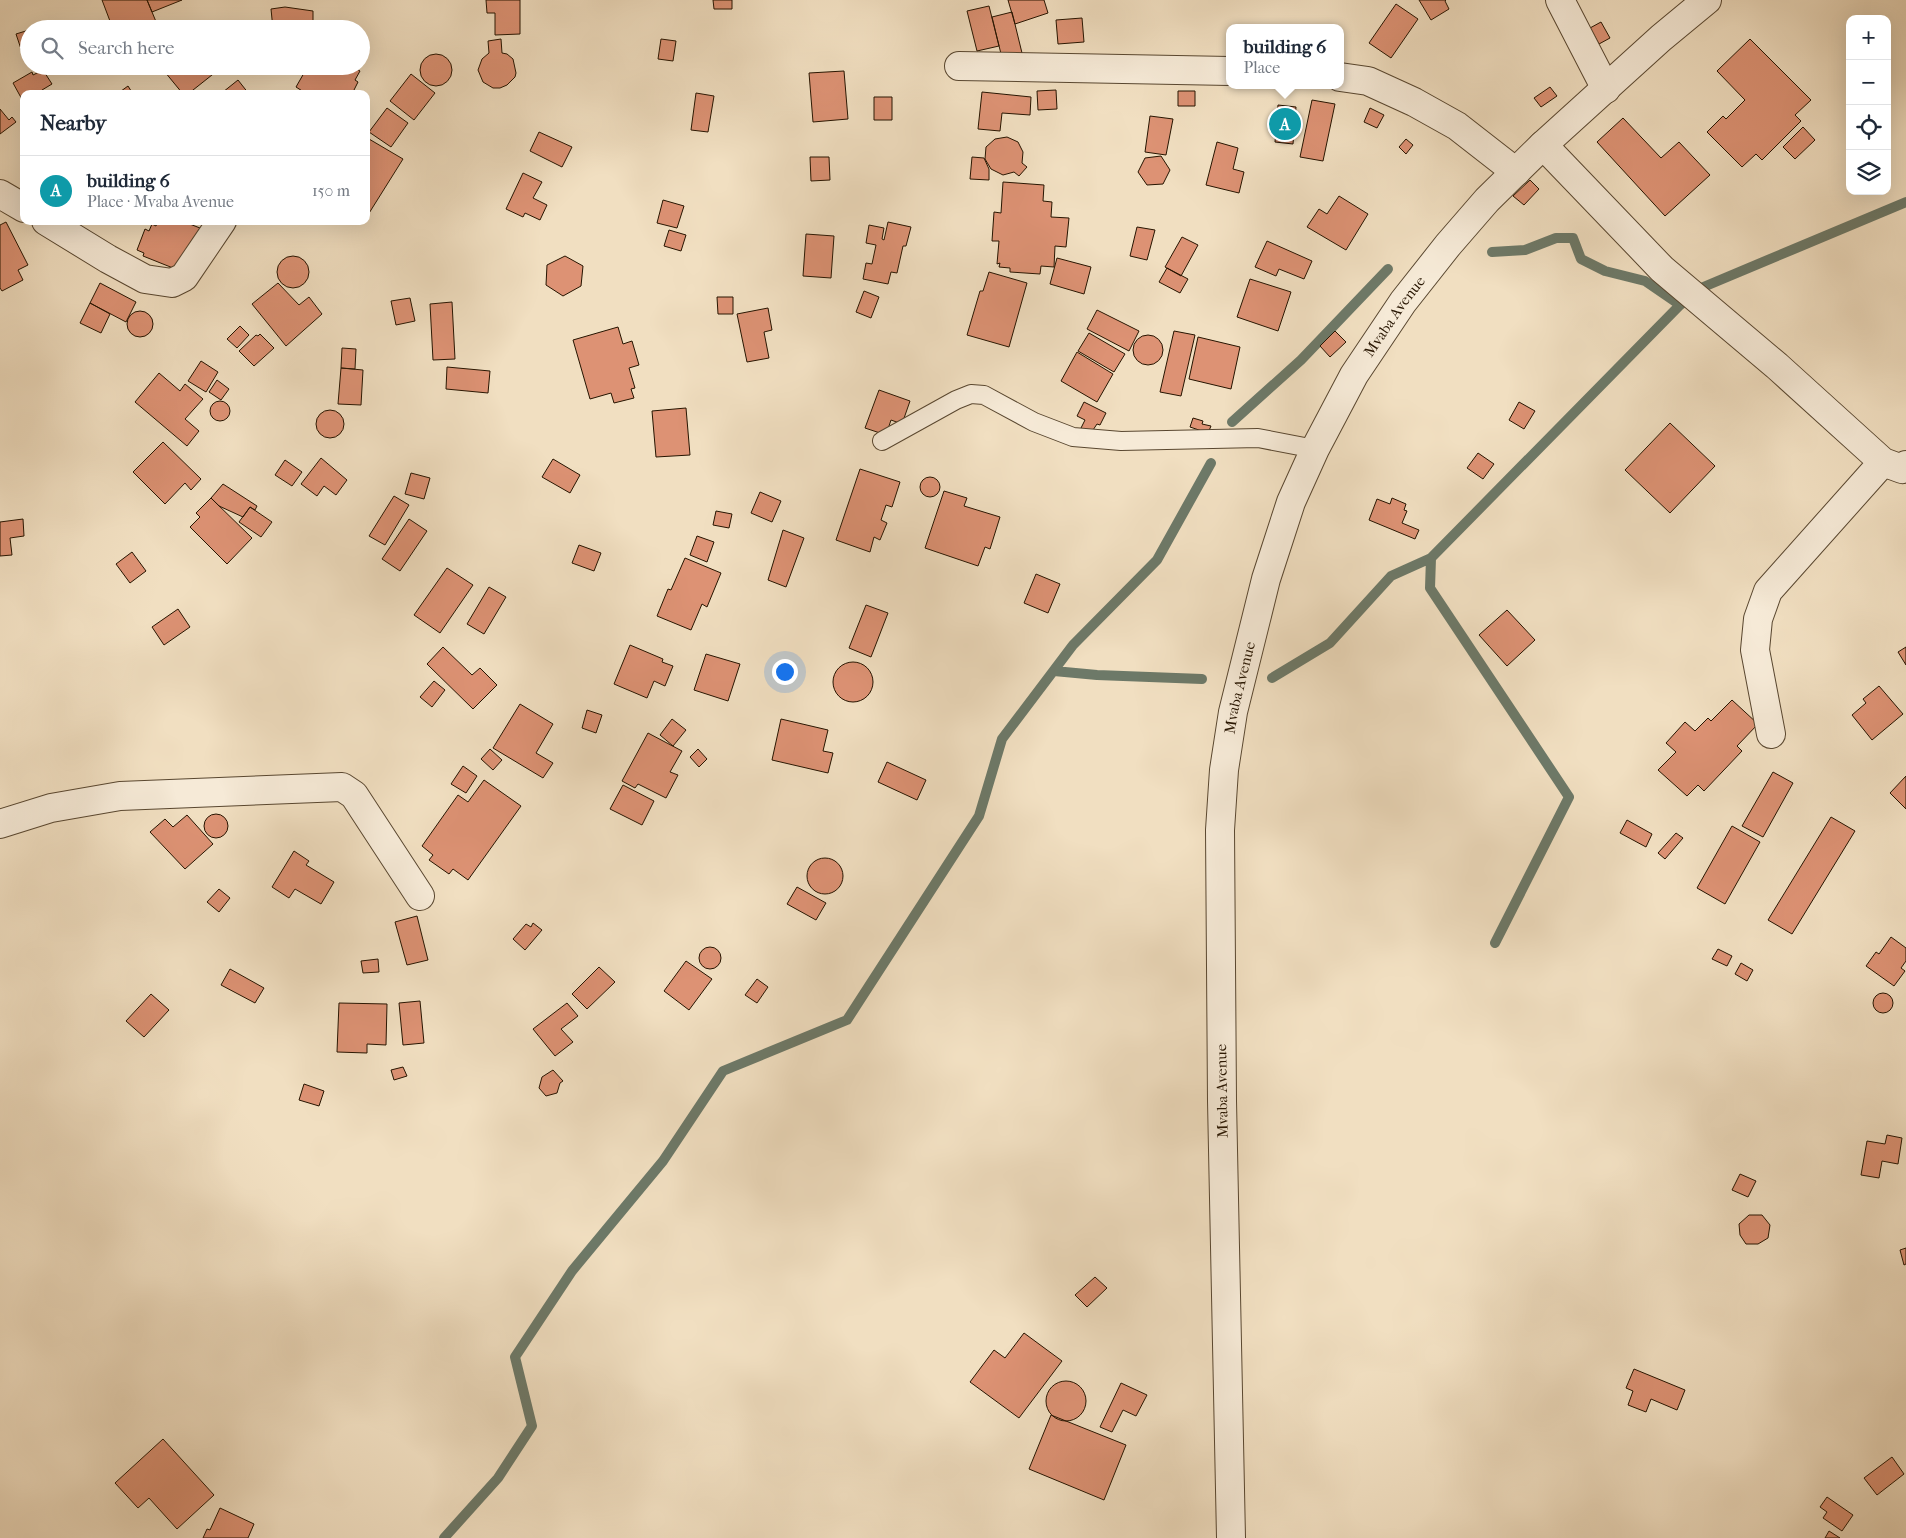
<!DOCTYPE html>
<html lang="en">
<head>
<meta charset="utf-8">
<style>
  :root { --surface:#fff; --page:#f2f2f3; --text:#1f2937; --muted:#747a83; --line:#e0e1e3; --accent:#1a73e8 }
  body { margin:0; font-family:"IM FELL French Canon",serif; background:var(--page); color:var(--text) }
  .controls { position:absolute; right:15px; top:15px; display:grid; overflow:hidden; border-radius:10px; box-shadow:0 5px 20px #0002 }
  .controls button { width:45px; height:45px; display:grid; place-items:center; padding:0; border:0; border-bottom:1px solid var(--line); background:var(--surface); color:var(--text); font:25px sans-serif }
  .you { position:absolute; left:784px; top:671px; width:18px; height:18px; margin:-12px; border:4px solid #fff; border-radius:50%; background:#1a73e8; box-shadow:0 0 0 8px #1a73e833 }
  .badge { display:grid; place-items:center; width:32px; height:32px; border-radius:50%; background:var(--accent); color:#fff; font-size:16px; font-weight:700 }
  .pin { position:absolute; translate:-50% -50%; border:2px solid #fff; box-shadow:0 1px 5px #0006 }
  .popup { position:absolute; left:1226px; top:24px; width:118px; height:65px; box-sizing:border-box; display:grid; place-content:center; border-radius:10px; background:var(--surface); filter:drop-shadow(0 1px 4px #0005); font-size:16px; white-space:nowrap; color:var(--muted) }
  .popup b { font-size:19px; color:var(--text) }
  .popup::after { content:''; position:absolute; left:50%; top:100%; margin-left:-10px; border:10px solid transparent; border-top-color:var(--surface) }
  .list { margin:0; padding:0; list-style:none }
  h2 { display:flex; justify-content:space-between; align-items:center; height:65px; margin:0; padding:0 20px; font-size:21px }
  h2 small { font-size:16px; font-weight:400; color:var(--muted) }
  .list li { display:grid; grid-template-columns:32px 1fr auto; gap:15px; align-items:center; box-sizing:border-box; height:70px; padding:0 20px; border-top:1px solid var(--line) }
  .list b { display:block; font-size:19px; white-space:nowrap }
  .list p { margin:0; font-size:16px; white-space:nowrap; color:var(--muted) }
  .list em { font-size:16px; font-style:normal; color:var(--muted) }
  .icon { flex:none; width:28px; height:28px; fill:none; stroke:currentColor; stroke-width:2; stroke-linecap:round; stroke-linejoin:round }
  .map { position:relative; flex:none; width:1906px; height:1538px; overflow:hidden }
  .search { position:absolute; background:var(--surface); box-shadow:0 5px 20px #0002; left:20px; top:20px; width:350px; height:55px; display:flex; align-items:center; gap:12px; box-sizing:border-box; padding:0 18px; border-radius:28px; color:var(--muted); font-size:19px }
  .panel { position:absolute; background:var(--surface); box-shadow:0 5px 20px #0002; left:20px; top:90px; width:350px; height:135px; border-radius:10px }
  .map>svg:first-child { display:block }
</style>
</head>
<body>
<div class="map">
<svg width="1906" height="1538" viewBox="0 0 1906 1538">
  <rect width="100%" height="100%" fill="#f1dfc1"/>
  <filter id="stains"><feTurbulence type="fractalNoise" baseFrequency=".004" numOctaves="4"/><feColorMatrix values="0 0 0 0 .2 0 0 0 0 .09 0 0 0 0 .02 0 0 0 .5 -.17"/></filter>
  <radialGradient id="worn" r=".72"><stop offset=".6" stop-color="#630" stop-opacity="0"/><stop offset="1" stop-color="#630" stop-opacity=".3"/></radialGradient>
  <g fill="none" stroke-linecap="round" stroke-linejoin="round">
    <path stroke="#6d7968" stroke-width="10" d="M1492 252 1525 250 1556 238H1573L1581 259 1605 271 1645 281 1680 305
      M1232 422 1301 360 1388 269
      M1054 671 1097 675 1202 679
      M1272 678 1330 643 1391 576 1431 558
      M1495 943 1569 797 1430 588 1431 558 1680 305 1701 288 1906 202
      M444 1538 498 1478 532 1426 515 1357 572 1271 663 1161 723 1071 847 1020 979 816 1002 739 1073 645 1157 560 1211 463"/>
  </g>
  <path fill="#dd9274" stroke="#261400" d="M102 0H147L157 24 146 29H113Z
    M147 0H182L152 12Z
    M486 0H520V34L495 35V13H487Z
    M713 0H732V9H714Z
    M1008 0H1044L1048 13 1015 24Z
    M1419 0H1446L1445 1 1449 9 1431 20Z
    M1396 4 1418 19 1391 58 1369 43Z
    M989 6 999 46 977 51 967 11Z
    M285 7 313 11V26H310V29H273L271 9Z
    M1012 12 1022 53 1002 58 992 17Z
    M1082 18 1084 42 1058 44 1056 20Z
    M1601 22 1610 38 1599 44 1590 28Z
    M29 30V57L24 58 16 34Z
    M501 39 502 53 507 54 513 59 516 73 515 77 507 85 500 88H493L483 82 478 70 482 59 489 53 488 41Z
    M661 39 676 41 673 61 658 59Z
    M1750 39 1811 100 1795 115 1801 121 1762 160 1756 154 1742 167 1707 132 1723 116 1726 119 1745 100 1717 71Z
    M420 70a16 16 0 1 1 32 0a16 16 0 1 1-32 0Z
    M160 66H214L217 71 188 94H183Z
    M308 66H352L360 71 355 80 358 82 352 94 348 92 347 94H307L296 87Z
    M43 70 52 84 42 90 43 94H24V103L13 83 32 72 33 75Z
    M844 71 848 119 813 122 809 73Z
    M411 74 435 93 414 120 390 101Z
    M238 80 249 94H224L223 92Z
    M128 86 133 94H117Z
    M1550 87 1557 96 1541 107 1534 98Z
    M1056 90 1057 109 1038 110 1037 91Z
    M1178 91H1195V106H1178Z
    M982 92 1031 97 1030 115 1002 113 1000 131 978 129Z
    M696 93 714 96 708 132 691 130Z
    M874 97H892V120H874Z
    M1312 100 1335 104 1323 161 1300 157Z
    M1278 105 1296 107 1293 144 1275 142Z
    M387 108 408 123 391 147 369 132Z
    M1370 108 1384 115 1377 128 1364 122Z
    M0 109 9 120 12 117 16 122 0 134Z
    M1150 116 1173 119 1166 155 1145 152Z
    M1623 118 1661 158 1679 142 1710 175 1665 216 1597 142Z
    M1803 127 1815 140 1795 159 1783 147Z
    M539 132 572 147 562 167 530 151Z
    M1007 137 1018 142 1023 152 1022 163 1027 167 1019 176 1014 172 1003 175 991 169 985 159 986 147 995 139Z
    M369 139 403 159 366 218V144Z
    M1406 139 1413 145 1406 154 1399 147Z
    M1217 142 1238 148 1233 169 1244 172 1239 193 1206 185Z
    M1161 156 1170 170 1163 184 1147 185 1138 172 1145 158Z
    M810 157H829L830 180 811 181Z
    M972 157 984 158 989 169V180L970 179Z
    M523 173 542 182 533 198 547 205 540 220 525 213 523 217 506 209Z
    M1530 180 1539 189 1524 205 1513 196Z
    M1003 182 1044 185 1043 201 1052 202 1051 217 1069 218 1066 247 1055 246 1054 267 1041 266 1040 274 1010 272V268L999 267 1000 263 997 264 999 241H992L994 212 1001 213Z
    M1339 196 1368 214 1346 250 1307 227 1319 209 1327 214Z
    M663 200 684 206 677 228 657 223Z
    M158 221H182L200 228 183 272 143 256 144 253 137 250 145 229 149 231 152 224 156 226Z
    M6 222 28 265 18 270 23 280 2 291 0 288V225Z
    M888 222 911 227 906 246H903L897 273 891 272 888 284 863 279 866 263 872 264 876 245 866 243 869 225 884 228 882 239 884 240Z
    M1137 227 1155 230 1147 260 1130 256Z
    M669 230 686 235 681 251 664 246Z
    M806 234 834 236 831 278 803 276Z
    M1182 237 1198 245 1181 276 1165 267Z
    M1267 241 1312 261 1304 279 1279 269 1276 276 1255 267Z
    M565 256 583 266 581 286 563 296 546 285 547 265Z
    M277 272a16 16 0 1 1 32 0a16 16 0 1 1-32 0Z
    M1057 258 1091 267 1084 294 1050 284Z
    M1167 268 1188 279 1180 293 1159 282Z
    M989 272 1027 283 1009 347 967 335 980 291H983Z
    M1250 279 1291 292 1278 331 1237 317Z
    M100 283 136 302 126 322 90 303Z
    M278 283 299 305 309 297 322 314 286 346 252 304Z
    M864 291 879 297 871 318 856 312Z
    M717 297H733V314H718Z
    M410 298 415 321 396 325 391 301Z
    M452 302 455 359 433 360 430 304Z
    M90 303 110 314 101 333 80 323Z
    M768 308 772 330 764 332 769 358 747 362 737 314Z
    M1097 310 1139 331 1129 351 1087 329Z
    M127 324a13 13 0 1 1 26 0a13 13 0 1 1-26 0Z
    M240 326 249 335 237 348 227 339Z
    M618 327 623 344 632 341 639 365 629 368 635 388 631 389 634 398 614 403 611 393 590 399 573 340Z
    M1174 331 1195 335 1181 396 1160 392Z
    M1335 331 1346 342 1330 357 1320 346Z
    M1089 333 1125 354 1114 372 1078 351Z
    M260 334 274 348 254 366 239 351 256 335 258 336Z
    M1133 350a15 15 0 1 1 30 0a15 15 0 1 1-30 0Z
    M1198 337 1240 347 1231 389 1189 379Z
    M342 348 356 349 355 369 341 368Z
    M1077 352 1113 374 1097 402 1061 381Z
    M201 361 218 372 206 392 188 381Z
    M447 367 490 371 488 393 446 389Z
    M341 368 363 370 361 405 338 404Z
    M159 373 180 391 185 384 203 399 185 419 199 431 187 446 135 402Z
    M217 380 229 389 221 400 209 392Z
    M879 390 910 401 902 424 891 420 886 435 865 428Z
    M210 411a10 10 0 1 1 20 0a10 10 0 1 1-20 0Z
    M1084 402 1106 413 1100 425 1097 424 1091 433 1081 428 1085 420 1077 416Z
    M1519 402 1535 411 1524 429 1509 420Z
    M686 408 690 455 656 457 652 411Z
    M316 424a14 14 0 1 1 28 0a14 14 0 1 1-28 0Z
    M1193 418 1203 421 1202 424 1211 426 1208 433 1190 427Z
    M1670 423 1715 466 1670 513 1625 470Z
    M163 442 201 479 191 490 185 483 165 504 133 472Z
    M1478 453 1494 464 1483 479 1467 468Z
    M321 458 347 480 336 495 324 486 317 496 301 484Z
    M553 459 580 475 570 493 542 477Z
    M285 460 302 472 292 486 275 475Z
    M860 469 900 482 892 507 886 505 881 520 887 523 880 540 874 537 870 552 836 540Z
    M411 473 430 478 424 499 405 494Z
    M920 487a10 10 0 1 1 20 0a10 10 0 1 1-20 0Z
    M223 484 257 506 255 510 250 507 243 517 219 506 211 498Z
    M944 491 967 498 964 506 1000 517 990 549 985 547 978 566 925 548Z
    M760 492 781 501 772 522 751 513Z
    M394 496 409 505 385 545 369 536Z
    M211 498 252 538 227 564 190 527 200 517 196 513Z
    M1392 498 1406 504 1404 510 1407 511 1402 523 1419 530 1415 539 1369 520 1377 499 1390 504Z
    M250 507 272 522 261 537 239 522Z
    M716 511 732 514 729 528 713 525Z
    M23 519 24 536 10 538 12 555 0 556V522Z
    M409 519 427 531 400 571 382 559Z
    M783 530 804 538 786 587 768 580Z
    M697 536 714 542 707 562 690 555Z
    M579 545 601 553 594 571 572 563Z
    M132 552 146 571 130 583 116 564Z
    M685 558 721 573 707 607 702 604 691 630 657 616 668 589 671 590Z
    M447 568 473 585 440 633 414 615Z
    M1036 574 1060 584 1048 613 1024 603Z
    M489 587 506 597 484 634 467 624Z
    M866 605 888 613 871 657 849 648Z
    M178 609 190 627 164 645 152 627Z
    M1507 610 1535 640 1507 666 1479 635Z
    M630 645 663 659 662 662 673 666 665 686 654 681 647 698 614 684Z
    M443 647 472 675 480 668 497 685 473 709 427 664Z
    M1906 647V665L1898 652Z
    M706 654 740 664 728 701 694 690Z
    M833 682a20 20 0 1 1 40 0a20 20 0 1 1-40 0Z
    M434 681 445 690 432 707 420 697Z
    M1879 686 1903 714 1872 740 1852 715 1866 703 1863 699Z
    M1732 700 1758 724 1737 746 1742 751 1704 791 1698 785 1687 796 1658 770 1676 752 1666 743 1685 722 1695 731 1708 718 1711 721Z
    M520 704 553 724 536 753 553 763 543 778 493 748Z
    M587 710 602 715 596 733 582 728Z
    M672 719 686 730 673 746 660 735Z
    M781 719 828 730 823 751 833 753 828 773 772 760Z
    M648 733 682 751 670 772 678 775 666 798 638 784 635 788 622 781Z
    M490 749 502 760 493 770 481 759Z
    M698 749 707 759 699 767 690 757Z
    M887 762 926 780 917 800 878 782Z
    M463 766 477 776 466 793 451 784Z
    M1773 772 1793 783 1763 837 1742 826Z
    M1906 776V809L1890 793Z
    M484 780 521 806 468 880 453 869 449 874 429 860 433 855 422 846 458 795 468 802Z
    M623 785 654 801 642 825 610 809Z
    M204 826a12 12 0 1 1 24 0a12 12 0 1 1-24 0Z
    M187 815 213 844 185 869 150 832 165 819 173 827Z
    M1831 817 1855 831 1792 934 1768 920Z
    M1627 820 1652 834 1646 847 1620 833Z
    M1732 826 1760 842 1725 904 1697 888Z
    M1676 833 1683 838 1665 859 1658 853Z
    M294 851 309 861 306 865 334 882 321 904 295 889 289 898 272 887Z
    M807 876a18 18 0 1 1 36 0a18 18 0 1 1-36 0Z
    M797 887 826 903 816 920 787 904Z
    M219 889 230 898 219 912 207 902Z
    M417 916 428 960 407 965 395 922Z
    M533 923 542 930 525 950 513 939 526 924 531 927Z
    M1891 937 1906 948V961L1901 968 1905 971 1894 986 1866 966 1876 952 1879 954Z
    M699 958a11 11 0 1 1 22 0a11 11 0 1 1-22 0Z
    M1718 949 1732 956 1727 966 1712 959Z
    M378 959 379 972 363 973 361 961Z
    M686 961 712 979 689 1010 664 991Z
    M1741 963 1753 970 1747 981 1735 974Z
    M599 967 615 982 587 1009 572 994Z
    M230 969 264 988 255 1003 221 985Z
    M757 979 768 987 757 1003 745 995Z
    M1873 1003a10 10 0 1 1 20 0a10 10 0 1 1-20 0Z
    M151 994 169 1010 144 1037 126 1021Z
    M420 1001 424 1043 403 1045 399 1003Z
    M339 1003 387 1004 386 1045 367 1044V1053L337 1052Z
    M567 1003 578 1016 561 1029 573 1042 555 1056 533 1029Z
    M403 1067 407 1076 394 1080 391 1070Z
    M553 1070 563 1081 560 1083 557 1093 546 1096 539 1088 542 1077Z
    M304 1084 324 1091 319 1106 299 1100Z
    M1887 1135 1902 1138 1898 1164 1882 1161 1879 1178 1861 1175 1867 1141 1885 1144Z
    M1740 1174 1756 1181 1748 1197 1732 1190Z
    M1749 1215H1762L1770 1225 1768 1238 1758 1244H1746L1740 1235 1739 1224Z
    M1906 1248V1264L1904 1265 1900 1250Z
    M1095 1277 1107 1288 1087 1307 1075 1295Z
    M1024 1333 1062 1361 1019 1418 970 1382 994 1350 1005 1358Z
    M1634 1369 1685 1390 1677 1410 1651 1399 1646 1412 1628 1405 1633 1391 1626 1388Z
    M1046 1401a20 20 0 1 1 40 0a20 20 0 1 1-40 0Z
    M1121 1383 1147 1395 1136 1416 1123 1410 1112 1432 1100 1427Z
    M1051 1415 1126 1445 1104 1500 1029 1469Z
    M163 1439 214 1495 177 1529 149 1498 138 1508 115 1483Z
    M1892 1457 1904 1474 1877 1495 1864 1478Z
    M1827 1497 1853 1515 1842 1531 1823 1518 1827 1512 1820 1507Z
    M220 1508 254 1524 248 1538H203L207 1529 210 1530Z
    M1829 1531 1840 1538H1825Z"/>
  <g fill="none" stroke-linecap="round" stroke-linejoin="round">
    <defs>
      <path id="service" d="M882 441 956 400 971 394 984 395 1034 422 1073 437 1121 441 1258 438 1315 449"/>
      <path id="minor" d="M1560 0 1606 89
        M959 66 1230 71
        M1340 77 1368 81 1414 102 1457 126 1516 172
        M1543 145 1662 269 1777 366 1883 462 1902 469 1906 465
        M0 194 24 208
        M46 221 108 259 145 279 172 283 184 277 222 221
        M1771 734 1755 650 1758 619 1768 591 1883 462
        M0 824 51 808 120 796 342 787 354 795 420 896"/>
      <g id="tertiary">
        <path id="s1" d="M1231 1538 1222 1101 1220 830 1224 770 1233 712 1266 579 1291 502 1315 449 1354 375 1403 302 1448 245 1487 200 1543 145 1661 38 1707 0"/>
      </g>
    </defs>
    <use href="#service" stroke="#594730" stroke-width="20"/>
    <use href="#minor" stroke="#594730" stroke-width="30"/>
    <use href="#tertiary" stroke="#594730" stroke-width="30"/>
    <use href="#service" stroke="#f6ead7" stroke-width="18"/>
    <use href="#minor" stroke="#f6ead7" stroke-width="28"/>
    <use href="#tertiary" stroke="#f6ead7" stroke-width="28"/>
  </g>
  <g text-anchor="middle" stroke-width="5" stroke-linejoin="round" paint-order="stroke">
    <g font-size="15" fill="#261400" stroke="#f6ead7">
      <text dy="5" stroke="none"><textPath href="#s1" startOffset="1258">Mvaba Avenue</textPath></text>
      <text dy="5" stroke="none"><textPath href="#s1" startOffset="852">Mvaba Avenue</textPath></text>
      <text transform="translate(1222 1091) rotate(-91)" y="5">Mvaba Avenue</text>
    </g>
  </g>
  <rect width="100%" height="100%" filter="url(#stains)"/>
  <rect width="100%" height="100%" fill="url(#worn)"/>
</svg>
<div class="controls">
<button>+</button>
<button>−</button>
<button><svg class="icon" aria-label="locate" viewBox="0 0 24 24"><circle cx="12" cy="12" r="6"/><path d="M12 2v4M12 18v4M2 12h4M18 12h4"/></svg></button>
<button><svg class="icon" aria-label="layers" viewBox="0 0 24 24"><path d="M12 4l9 5-9 5-9-5zM3 14l9 5 9-5"/></svg></button>
</div>
<div class="you"></div>
<div class="pin badge" style="left:1285px;top:124px;background:#0f9aa8">A</div>
<div class="popup"><b>building 6</b>Place</div>
<div class="search"><svg class="icon" aria-label="search" viewBox="0 0 24 24"><circle cx="10" cy="10" r="6"/><path d="M15 15l6 6"/></svg>Search here</div>
<section class="panel">
<h2>Nearby<small></small></h2>
<ul class="list">
<li><span class="badge" style="background:#0f9aa8">A</span><div><b>building 6</b><p>Place · Mvaba Avenue</p></div><em>150 m</em></li>
</ul>
</section>
</div>
</body>
</html>
